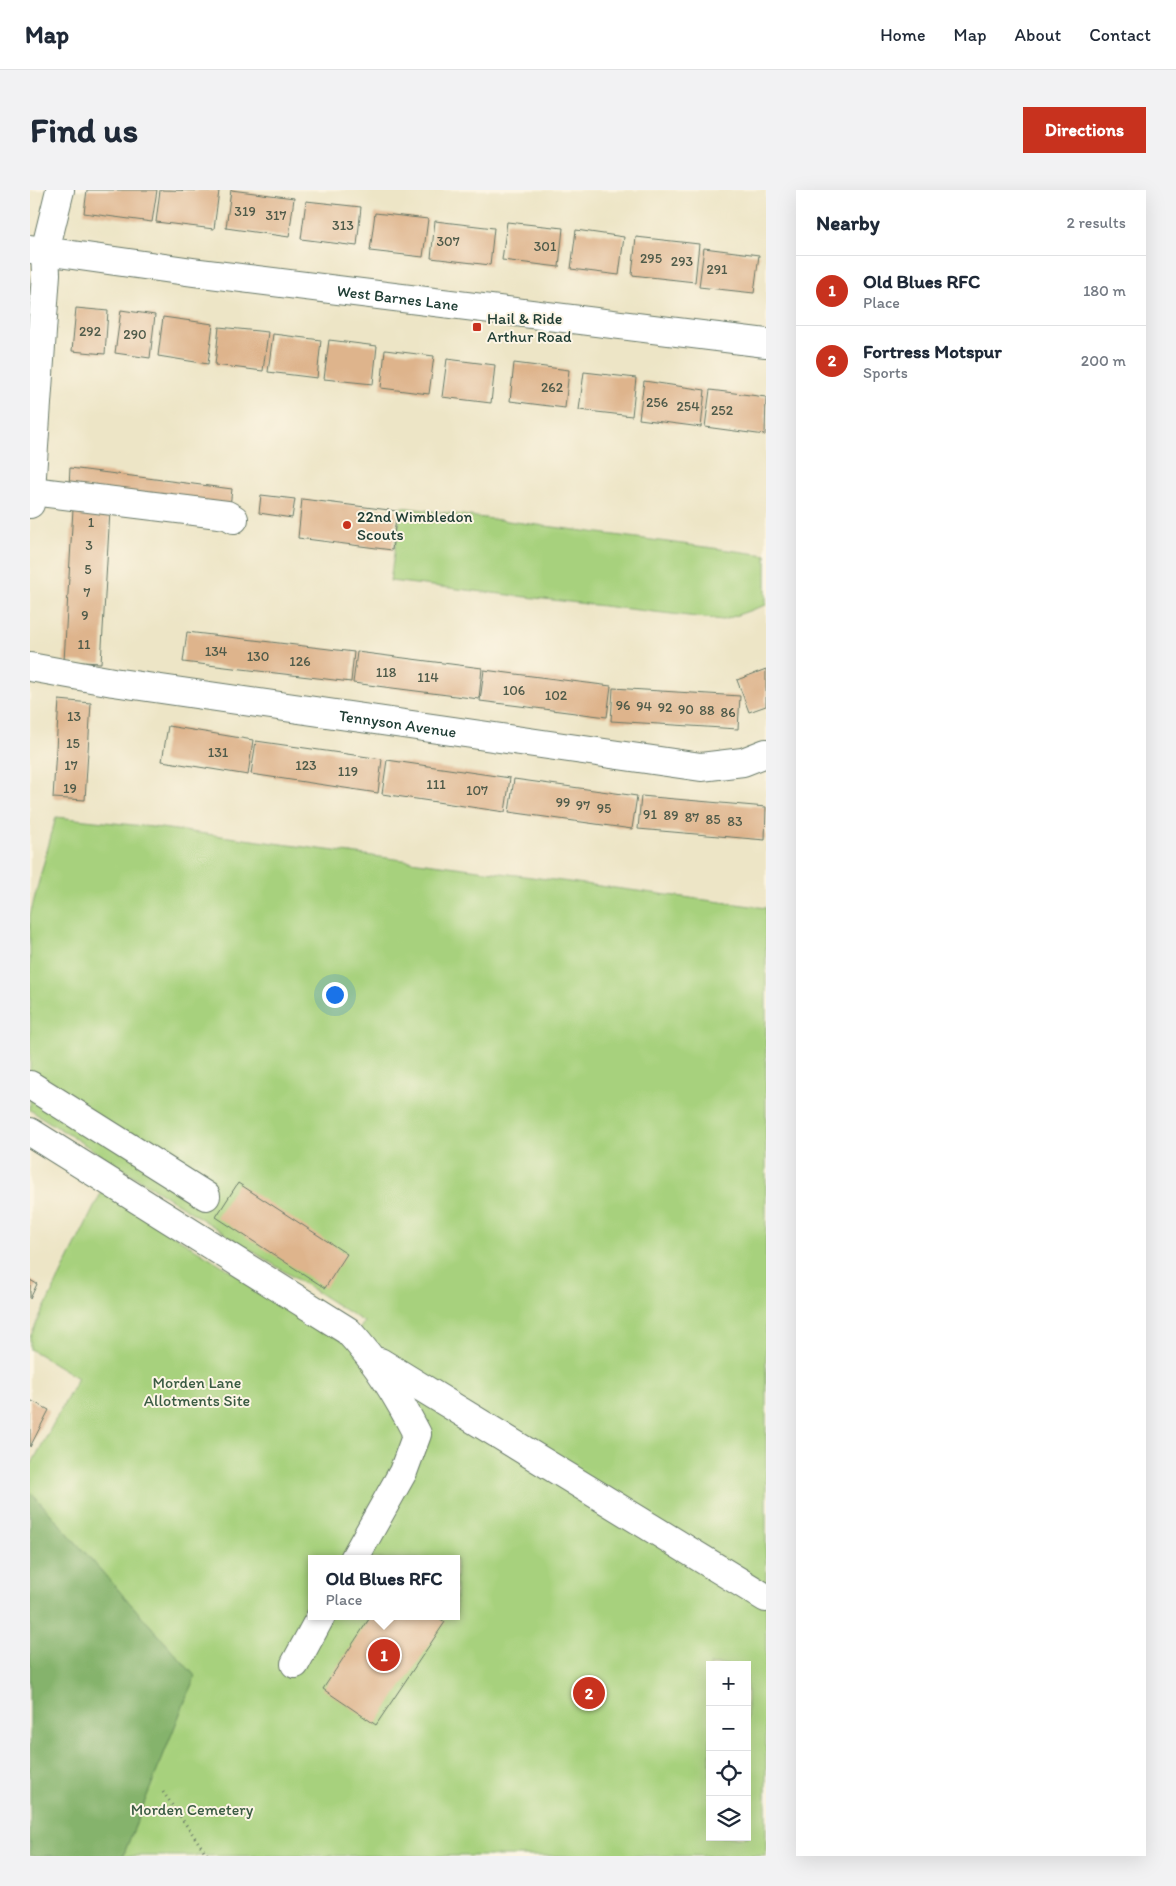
<!DOCTYPE html>
<html lang="en">
<head>
<meta charset="utf-8">
<style>
  :root { --surface:#fff; --page:#f2f2f3; --text:#1f2937; --muted:#747a83; --line:#e0e1e3; --accent:#c8321e }
  body { margin:0; font-family:Itim,sans-serif; background:var(--page); color:var(--text) }
  .controls { position:absolute; right:15px; bottom:15px; display:grid; overflow:hidden; border-radius:0px; box-shadow:0 5px 20px #0002 }
  .controls button { width:45px; height:45px; display:grid; place-items:center; padding:0; border:0; border-bottom:1px solid var(--line); background:var(--surface); color:var(--text); font:25px sans-serif }
  .you { position:absolute; left:304px; top:804px; width:18px; height:18px; margin:-12px; border:4px solid #fff; border-radius:50%; background:#1a73e8; box-shadow:0 0 0 8px #1a73e833 }
  .badge { display:grid; place-items:center; width:32px; height:32px; border-radius:50%; background:var(--accent); color:#fff; font-size:16px; font-weight:700 }
  .pin { position:absolute; translate:-50% -50%; border:2px solid #fff; box-shadow:0 1px 5px #0006 }
  .popup { position:absolute; left:278px; top:1365px; width:152px; height:65px; box-sizing:border-box; display:grid; place-content:center; border-radius:0px; background:var(--surface); filter:drop-shadow(0 1px 4px #0005); font-size:16px; white-space:nowrap; color:var(--muted) }
  .popup b { font-size:19px; color:var(--text) }
  .popup::after { content:''; position:absolute; left:50%; top:100%; margin-left:-10px; border:10px solid transparent; border-top-color:var(--surface) }
  .list { margin:0; padding:0; list-style:none }
  h2 { display:flex; justify-content:space-between; align-items:center; height:65px; margin:0; padding:0 20px; font-size:21px }
  h2 small { font-size:16px; font-weight:400; color:var(--muted) }
  .list li { display:grid; grid-template-columns:32px 1fr auto; gap:15px; align-items:center; box-sizing:border-box; height:70px; padding:0 20px; border-top:1px solid var(--line) }
  .list b { display:block; font-size:19px; white-space:nowrap }
  .list p { margin:0; font-size:16px; white-space:nowrap; color:var(--muted) }
  .list em { font-size:16px; font-style:normal; color:var(--muted) }
  .icon { flex:none; width:28px; height:28px; fill:none; stroke:currentColor; stroke-width:2; stroke-linecap:round; stroke-linejoin:round }
  .map { position:relative; flex:none; width:736px; height:1666px; overflow:hidden; border-radius:0px }
  header { display:flex; align-items:center; gap:30px; box-sizing:border-box; height:70px; padding:0 25px; background:var(--surface); border-bottom:1px solid var(--line) }
  header strong { font-size:24px }
  nav { display:flex; gap:28px; margin-inline-start:auto; font-size:18px }
  .intro { display:flex; align-items:center; justify-content:space-between; box-sizing:border-box; height:120px; padding:0 30px }
  h1 { margin:0; font-size:35px }
  .button { padding:12px 22px; border-radius:0px; background:var(--accent); color:#fff; font-size:18px; font-weight:700 }
  main { display:flex; gap:30px; padding:0 30px }
  aside { flex:1; background:var(--surface); border-radius:0px; box-shadow:0 5px 20px #0002 }
  .map>svg:first-child { display:block }
</style>
</head>
<body>
<header>
<strong>Map</strong>
<nav><a>Home</a><a>Map</a><a>About</a><a>Contact</a></nav>
</header>
<div class="intro"><h1>Find us</h1><a class="button">Directions</a></div>
<main>
<div class="map">
<svg width="736" height="1666" viewBox="0 0 736 1666">
  <rect width="100%" height="100%" fill="#fcf5e5"/>
  <filter id="ink" filterUnits="userSpaceOnUse"><feTurbulence type="fractalNoise" baseFrequency=".02" numOctaves="2"/><feDisplacementMap in="SourceGraphic" scale="10" xChannelSelector="R" yChannelSelector="G"/><feConvolveMatrix kernelMatrix="1 2 1 2 8 2 1 2 1" color-interpolation-filters="sRGB"/></filter>
  <filter id="wash" filterUnits="userSpaceOnUse"><feTurbulence type="fractalNoise" baseFrequency=".0096" numOctaves="4" result="noise"/><feDisplacementMap in="SourceGraphic" scale="20" xChannelSelector="R" yChannelSelector="G"/><feGaussianBlur stdDeviation="1.12" result="paint"/><feColorMatrix in="noise" values="0 0 0 0 0 0 0 0 0 0 0 0 0 0 0 0 0 1.4 0 .05"/><feComposite in="paint" operator="in"/></filter>
  <g filter="url(#wash)">
    <rect width="100%" height="100%" fill="#ede5c6"/>
    <path fill="#a7d17d" stroke="#638758" fill-rule="evenodd" d="M371 317 736 365V415L693 430 360 391Z
      M26 627 123 637 736 718V1666H93L165 1486 0 1301V1277L48 1188 0 1159V1147L72 1001 320 1155 334 1132 0 920V725ZM282 1369H426V1426H282ZM680 1475H717V1647H680Z"/>
    <path fill="#85b36c" stroke="#527850" d="M0 1301 165 1486 93 1666H0Z"/>
    <g id="blocks">
      <path fill="#deb48c" d="M57 0H127L122 32 54 23Z
        M130 0 189 1 184 39 126 32Z
        M201 0 264 8 259 47 196 38Z
        M276 11 331 17 327 56 271 49Z
        M345 23 398 29 393 67 340 61Z
        M405 31 464 38 460 75 401 68Z
        M477 32 533 38 529 77 472 70Z
        M546 40 594 47 589 85 541 79Z
        M606 47 669 54 665 92 602 85Z
        M674 58 729 65 724 103 669 97Z
        M46 118 78 121 75 164 42 161Z
        M91 120 125 125 120 168 85 163Z
        M133 127 183 134 178 174 128 166Z
        M189 137 238 142 233 181 185 175Z
        M243 144 291 150 287 188 238 182Z
        M299 150 347 156 343 194 294 189Z
        M355 160 404 166 399 204 351 198Z
        M417 169 465 175 461 213 412 207Z
        M484 173 539 180 535 218 480 211Z
        M554 182 606 188 602 226 549 220Z
        M614 191 675 200 671 237 609 229Z
        M680 200 736 207 735 245 675 237Z
        M40 278 202 299 200 317 39 296Z
        M231 305 265 309 262 328 229 323Z
        M272 309 367 321 362 360 268 348Z
        M43 319 80 321 71 473 34 471Z
        M157 442 324 462 321 492 153 472Z
        M327 462 452 478 449 509 323 493Z
        M736 479V516L719 522 707 490Z
        M454 480 581 496 577 527 450 511Z
        M583 498 710 506 708 539 581 531Z
        M29 510 61 513 55 610 23 608Z
        M138 536 223 550 218 585 132 571Z
        M226 551 352 569 348 603 221 584Z
        M357 570 480 588 475 622 352 604Z
        M484 589 607 606 602 639 479 622Z
        M611 606 736 617 735 650 608 639Z
        M208 993 317 1064 295 1098 186 1027Z
        M0 1090 7 1094 0 1109Z
        M0 1210 19 1220 0 1257Z
        M341 1426H406L415 1432 346 1535 293 1499Z"/>
    </g>
  </g>
  <g filter="url(#ink)">
    <use href="#blocks" fill-opacity="0" stroke="#677867" stroke-width="1"/>
    <g fill="none" stroke-linecap="round" stroke-linejoin="round">
      <defs>
        <g id="minor">
          <path id="s1" d="M0 59 163 82 736 153"/>
          <path d="M2 301 197 325 204 329"/>
          <path d="M0 314 16 84 15 61 30 0"/>
          <path id="s2" d="M0 477 83 492 671 577 713 572 736 563"/>
          <path d="M0 895 176 1006"/>
          <path d="M0 942 318 1141C348 1174 367 1205 387 1244L373 1282 324 1369"/>
          <path d="M350 1172 736 1408"/>
          <path d="M265 1474 291 1426"/>
        </g>
      </defs>
      <use href="#minor" stroke="#677867" stroke-width="30"/>
      <path stroke="#677867" stroke-width="3" stroke-dasharray="1 4" stroke-linecap="butt" d="M133 1602 178 1666"/>
      <use href="#minor" stroke="#fff" stroke-width="28"/>
    </g>
  </g>
  <g fill="#c8321e" stroke="#fcf5e5" stroke-width="2">
    <rect x="442" y="132" width="10" height="10" rx="2.5"/>
    <circle cx="317" cy="335" r="5"/>
  </g>
  <g text-anchor="middle" stroke-width="4" stroke-linejoin="round" paint-order="stroke">
    <g font-size="14" fill="#4f5b4a">
      <text x="215" y="26">319</text>
      <text x="246" y="30">317</text>
      <text x="313" y="40">313</text>
      <text x="418" y="56">307</text>
      <text x="515" y="61">301</text>
      <text x="621" y="73">295</text>
      <text x="652" y="76">293</text>
      <text x="687" y="84">291</text>
      <text x="60" y="146">292</text>
      <text x="105" y="149">290</text>
      <text x="522" y="202">262</text>
      <text x="627" y="217">256</text>
      <text x="658" y="221">254</text>
      <text x="692" y="225">252</text>
      <text x="61" y="337">1</text>
      <text x="59" y="360">3</text>
      <text x="58" y="384">5</text>
      <text x="57" y="407">7</text>
      <text x="55" y="430">9</text>
      <text x="54" y="459">11</text>
      <text x="186" y="466">134</text>
      <text x="228" y="471">130</text>
      <text x="270" y="476">126</text>
      <text x="356" y="487">118</text>
      <text x="398" y="492">114</text>
      <text x="484" y="505">106</text>
      <text x="526" y="510">102</text>
      <text x="593" y="520">96</text>
      <text x="614" y="521">94</text>
      <text x="635" y="522">92</text>
      <text x="656" y="524">90</text>
      <text x="677" y="525">88</text>
      <text x="698" y="527">86</text>
      <text x="44" y="531">13</text>
      <text x="43" y="558">15</text>
      <text x="188" y="567">131</text>
      <text x="41" y="580">17</text>
      <text x="276" y="580">123</text>
      <text x="318" y="586">119</text>
      <text x="406" y="599">111</text>
      <text x="40" y="603">19</text>
      <text x="447" y="605">107</text>
      <text x="533" y="617">99</text>
      <text x="553" y="620">97</text>
      <text x="574" y="623">95</text>
      <text x="620" y="629">91</text>
      <text x="641" y="630">89</text>
      <text x="662" y="632">87</text>
      <text x="683" y="634">85</text>
      <text x="705" y="636">83</text>
    </g>
    <g font-size="16" fill="#1f3d34" stroke="#fcf5e5">
      <text dy="6" stroke="none"><textPath href="#s1" startOffset="371">West Barnes Lane</textPath></text>
      <text dy="6" stroke="none"><textPath href="#s2" startOffset="372">Tennyson Avenue</textPath></text>
    </g>
    <g font-size="16" fill="#1f3d34" stroke="#fcf5e5" text-anchor="start">
      <text x="457" y="134">Hail &amp; Ride<tspan x="457" dy="18">Arthur Road</tspan></text>
      <text x="327" y="332">22nd Wimbledon<tspan x="327" dy="18">Scouts</tspan></text>
    </g>
    <g font-size="16" fill="#3a5b43" stroke="#fcf5e5">
      <text x="167" y="1198">Morden Lane<tspan x="167" dy="18">Allotments Site</tspan></text>
      <text x="162" y="1625">Morden Cemetery</text>
    </g>
  </g>
</svg>
<div class="controls">
<button>+</button>
<button>−</button>
<button><svg class="icon" aria-label="locate" viewBox="0 0 24 24"><circle cx="12" cy="12" r="6"/><path d="M12 2v4M12 18v4M2 12h4M18 12h4"/></svg></button>
<button><svg class="icon" aria-label="layers" viewBox="0 0 24 24"><path d="M12 4l9 5-9 5-9-5zM3 14l9 5 9-5"/></svg></button>
</div>
<div class="you"></div>
<div class="pin badge" style="left:354px;top:1465px">1</div>
<div class="popup"><b>Old Blues RFC</b>Place</div>
<div class="pin badge" style="left:559px;top:1503px">2</div>
</div>
<aside>
<h2>Nearby<small>2 results</small></h2>
<ul class="list">
<li><span class="badge">1</span><div><b>Old Blues RFC</b><p>Place</p></div><em>180 m</em></li>
<li><span class="badge">2</span><div><b>Fortress Motspur</b><p>Sports</p></div><em>200 m</em></li>
</ul>
</aside>
</main>
</body>
</html>
